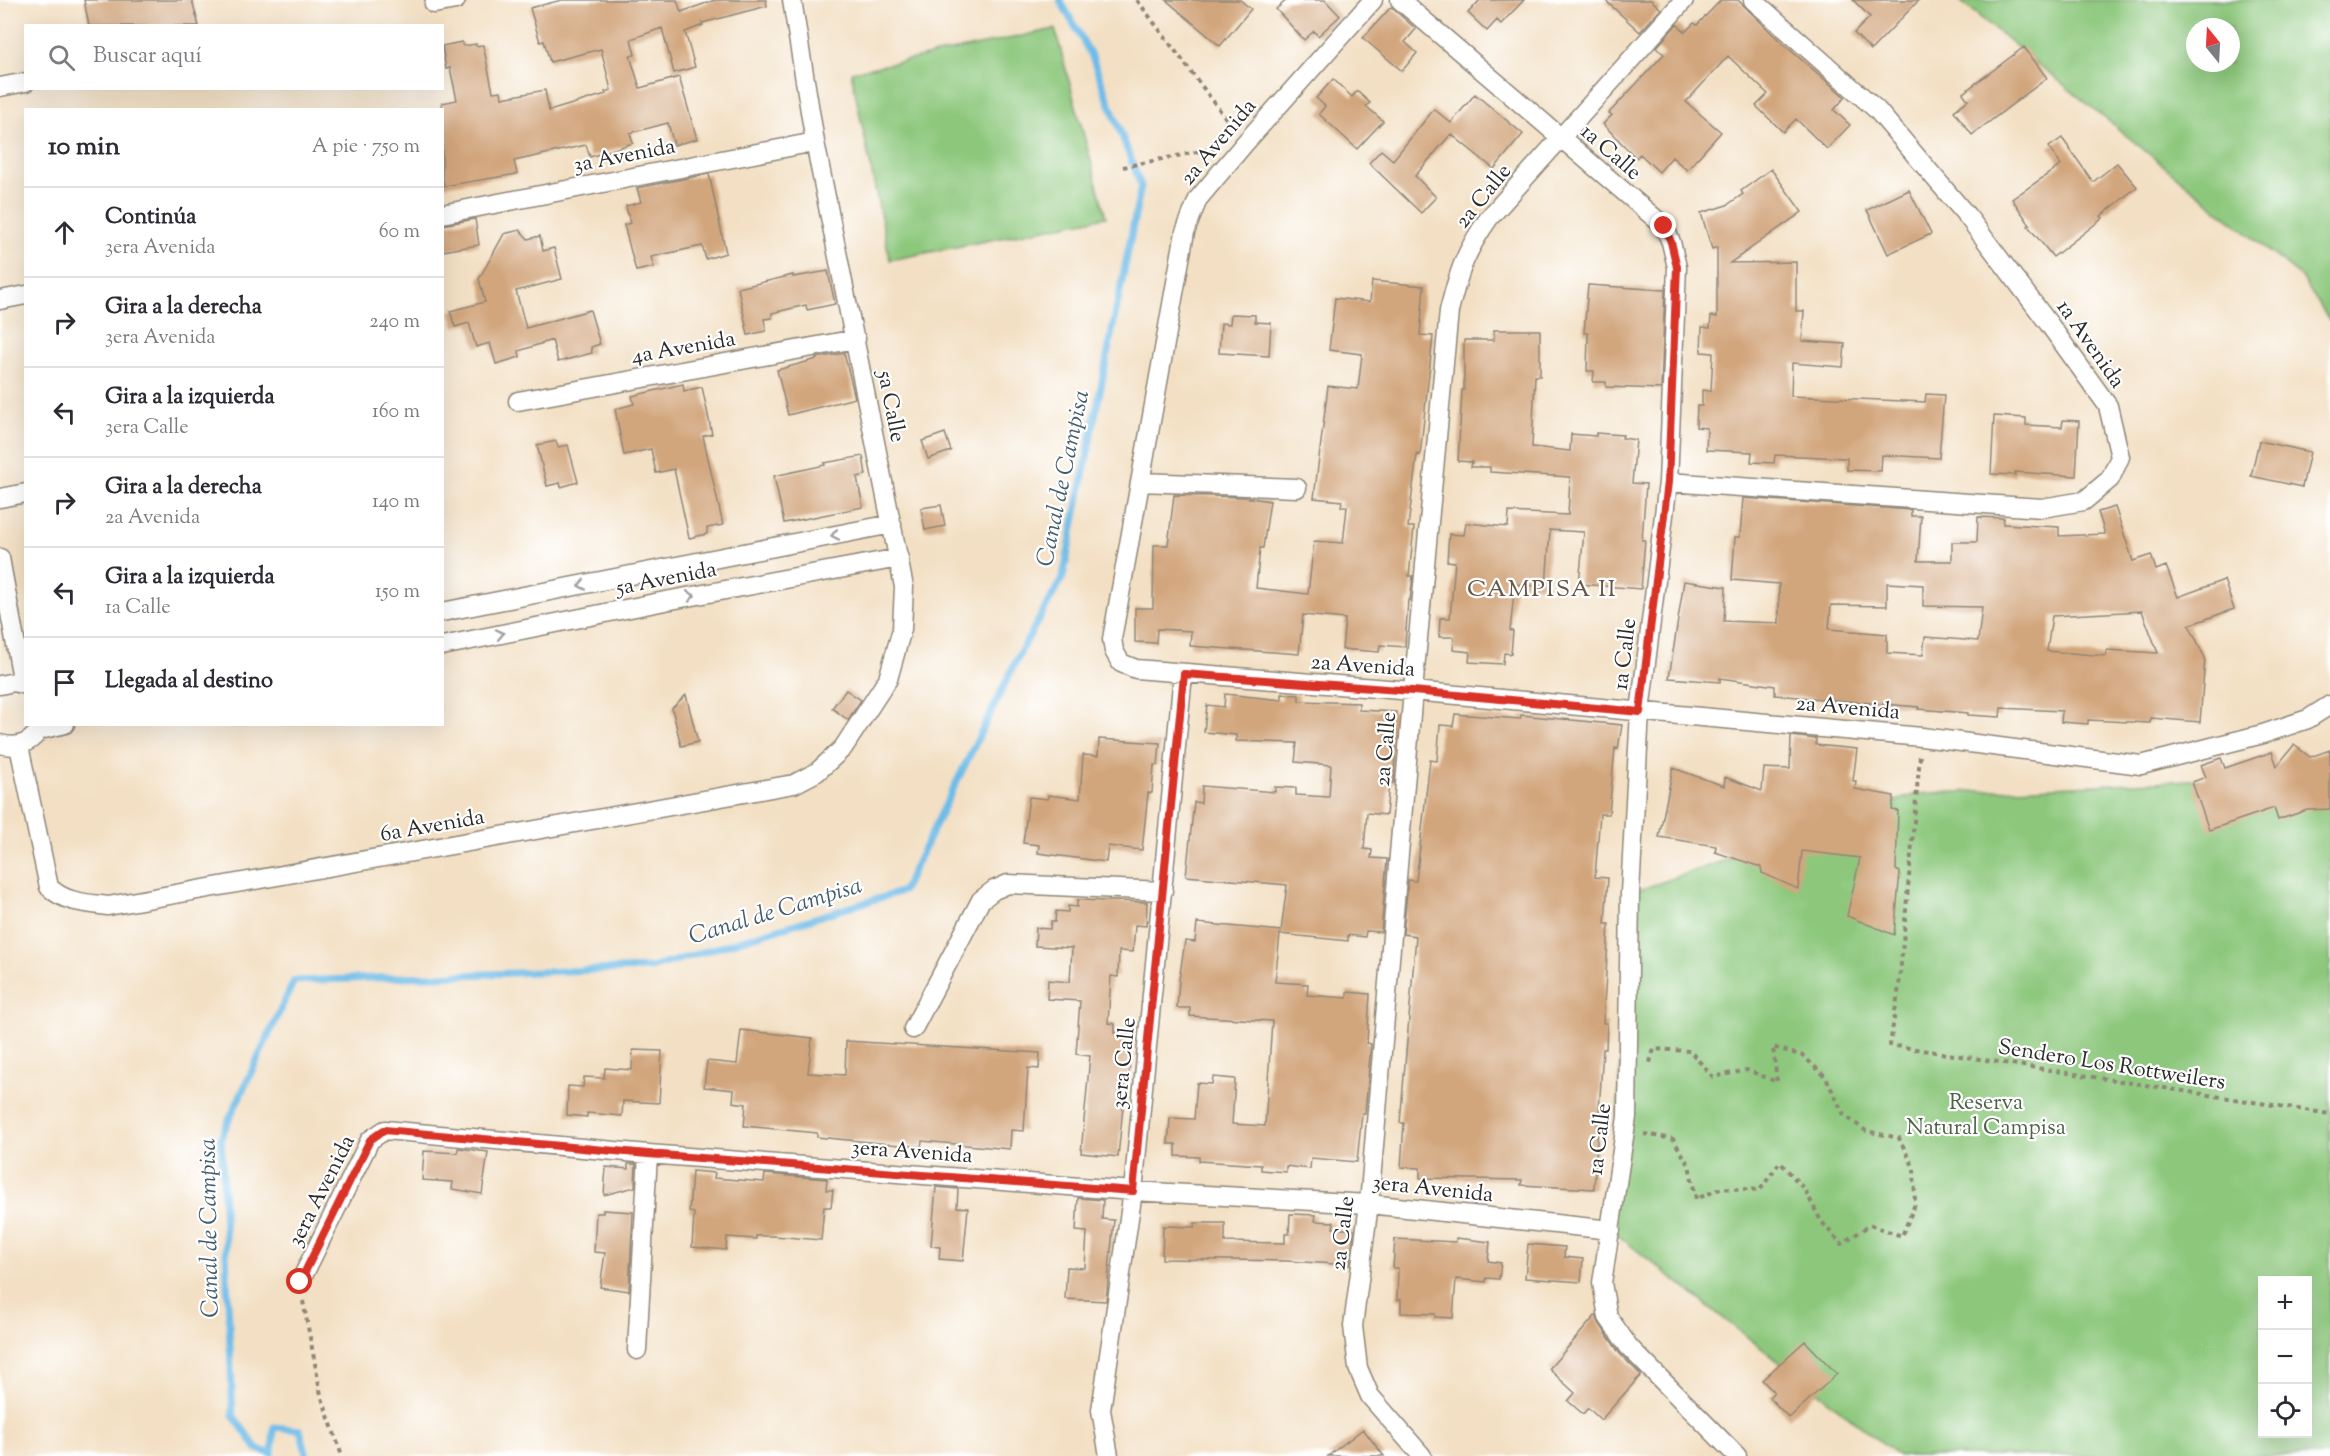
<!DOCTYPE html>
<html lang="es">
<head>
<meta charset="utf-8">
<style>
  :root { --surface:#fff; --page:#f7f7f7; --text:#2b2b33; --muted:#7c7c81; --line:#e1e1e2 }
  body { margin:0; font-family:"Sorts Mill Goudy",serif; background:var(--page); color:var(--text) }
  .controls { position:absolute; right:18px; bottom:18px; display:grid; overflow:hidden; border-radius:0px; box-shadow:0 6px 24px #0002 }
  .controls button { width:54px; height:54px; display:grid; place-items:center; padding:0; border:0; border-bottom:2px solid var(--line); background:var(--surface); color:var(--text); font:30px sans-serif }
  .compass { position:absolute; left:2186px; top:18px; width:54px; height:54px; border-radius:50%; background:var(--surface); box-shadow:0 6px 24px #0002; rotate:342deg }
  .stop { position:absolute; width:18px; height:18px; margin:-14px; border:4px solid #d93025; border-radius:50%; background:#fff }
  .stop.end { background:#d93025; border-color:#fff; box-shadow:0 2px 6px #0008 }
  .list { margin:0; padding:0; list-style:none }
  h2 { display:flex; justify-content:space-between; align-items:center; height:78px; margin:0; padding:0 24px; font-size:26px }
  h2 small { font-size:20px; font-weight:400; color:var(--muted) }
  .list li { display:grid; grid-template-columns:39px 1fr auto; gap:18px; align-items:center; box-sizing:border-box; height:90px; padding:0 24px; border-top:2px solid var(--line) }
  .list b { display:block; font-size:22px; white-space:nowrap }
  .list p { margin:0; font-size:20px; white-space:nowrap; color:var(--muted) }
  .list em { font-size:20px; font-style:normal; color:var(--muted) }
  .icon { flex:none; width:33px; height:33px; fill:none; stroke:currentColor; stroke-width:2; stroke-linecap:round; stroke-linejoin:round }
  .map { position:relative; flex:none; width:2330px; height:1456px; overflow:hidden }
  .search { position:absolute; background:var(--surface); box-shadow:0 6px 24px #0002; left:24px; top:24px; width:420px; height:66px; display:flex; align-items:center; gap:15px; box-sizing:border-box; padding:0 21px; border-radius:0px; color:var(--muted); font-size:22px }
  .panel { position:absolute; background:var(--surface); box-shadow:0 6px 24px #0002; left:24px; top:108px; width:420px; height:618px; border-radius:0px }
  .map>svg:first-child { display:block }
</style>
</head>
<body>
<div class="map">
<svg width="2330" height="1456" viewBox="0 0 2330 1456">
  <rect width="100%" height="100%" fill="#fff"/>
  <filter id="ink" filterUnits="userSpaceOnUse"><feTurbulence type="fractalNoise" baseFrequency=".0167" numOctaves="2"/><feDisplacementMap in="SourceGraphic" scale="12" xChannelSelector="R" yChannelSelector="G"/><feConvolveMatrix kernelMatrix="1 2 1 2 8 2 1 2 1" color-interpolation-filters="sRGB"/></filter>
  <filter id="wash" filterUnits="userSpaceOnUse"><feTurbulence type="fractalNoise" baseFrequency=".008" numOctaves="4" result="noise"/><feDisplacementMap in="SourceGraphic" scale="24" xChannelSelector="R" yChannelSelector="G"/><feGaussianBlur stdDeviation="1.35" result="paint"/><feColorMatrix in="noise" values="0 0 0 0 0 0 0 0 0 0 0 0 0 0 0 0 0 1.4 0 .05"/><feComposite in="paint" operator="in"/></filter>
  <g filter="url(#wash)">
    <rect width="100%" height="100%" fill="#f3e0c4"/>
    <path fill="#8cc77c" stroke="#5c7954" stroke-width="1.5" fill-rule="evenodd" d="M1959 0H2330V321L2301 277ZM2195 27H2231V63H2195Z
      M1055 29 1106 217 890 260 851 72Z
      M2330 773V1456H1899L1611 1230 1630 893 1916 794ZM2262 1280H2308V1434H2262Z"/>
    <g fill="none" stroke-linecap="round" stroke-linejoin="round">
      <path stroke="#6ebce8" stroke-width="7" d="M307 1456 300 1430 274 1427 272 1454 257 1449 233 1415 221 1137 294 981 651 968 903 891 1022 649 1063 577 1141 186 1092 57 1060 0"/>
    </g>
    <g id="blocks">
      <path fill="#d2a67d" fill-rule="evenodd" d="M84 0H192L199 26H89Z
        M562 0H677L681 12 715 0H766L767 6 702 23 703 25 685 32 695 67 674 73 662 28 631 39 635 55 630 56 640 88 679 77 697 139 674 145 668 123 630 133 633 143 590 157 586 145 514 161 517 174 444 186 442 176V103L457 100 450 68 446 69 442 46 462 42 463 46 476 44V46L483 45 493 92 501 91 502 98 545 90 549 111 606 94 605 92 611 90 601 49 550 62 544 41 540 42 530 8Z
        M1166 0H1240L1251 9 1220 46Z
        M1287 0H1325L1340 16 1318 36 1314 31 1304 40 1276 9Z
        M1480 0H1524L1501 24 1497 20 1487 31 1468 13Z
        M1605 0H1651L1661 9 1640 32Z
        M1721 0H1738L1781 42 1845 97 1834 110 1850 125 1827 149 1796 119 1783 132 1756 106 1768 94 1728 56 1686 102 1721 132 1687 170 1672 157 1659 172 1640 154 1636 158 1603 124 1612 115 1609 113 1664 54 1656 48 1677 24 1685 32 1694 23 1697 25Z
        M1853 0H1919L1871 50 1854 33 1870 17Z
        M1391 7 1416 29 1405 42 1417 53 1402 71 1363 38Z
        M2024 47 2047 78 1972 135 1954 111 1968 100 1963 93Z
        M1333 79 1352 97 1357 91 1370 103 1366 106 1383 121 1357 149 1319 114 1325 106 1316 98Z
        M1475 94 1523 134 1494 169 1451 134 1415 176 1436 197 1421 213 1369 163 1381 150 1393 160 1434 109 1451 123Z
        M2062 138 2093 182 2117 163 2137 187 2101 216 2103 218 2053 257 2028 226 2030 225 2012 199 2061 165 2049 147Z
        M1771 169 1802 212 1730 263 1796 262V311H1804L1802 341 1845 344 1843 367 1792 363 1791 396 1925 402 1926 394 1944 395 1939 458 1882 455 1881 471 1847 470V458L1775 455 1774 463 1751 462 1752 452 1706 450 1707 428 1696 427 1697 406H1702V390L1711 391 1713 353 1701 352 1702 327 1710 328 1711 316 1717 317V247L1712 249 1701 213 1727 205 1743 194 1741 191Z
        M709 174 726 253 706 259 702 246 651 257 654 267 636 271 624 225 630 223 626 206 641 202 637 188Z
        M1909 190 1931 234 1888 254 1867 210Z
        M475 219 479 245 442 251V225Z
        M520 230 528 239 540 236 543 251 554 248 562 279 516 291 526 328 590 310 600 344 591 347 592 353 558 362 552 340 519 351 520 357 496 364 490 343 476 347 469 323 455 327 450 311 485 302 479 279 504 234Z
        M828 271 835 304 807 310 806 305 772 313V318L764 319 766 331 748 335 738 288 793 275V277Z
        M1372 281 1424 286 1420 335 1433 336 1420 455 1417 454 1408 527H1414L1409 576H1413L1410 600H1408L1405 647 1380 645 1379 652 1342 649 1345 619 1303 615 1299 654 1190 646 1191 631 1157 629 1156 643 1135 642V608H1153L1154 545H1168L1174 495 1244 497 1270 501 1263 548H1260L1256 588 1308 594 1314 541 1343 543 1347 507H1341L1342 501 1314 498 1328 386 1358 389 1362 354 1329 350 1335 298 1370 302Z
        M1588 285 1665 290 1661 389 1606 387V382H1593L1594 371H1587L1588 333H1584Z
        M1231 314 1255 315V322L1271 323 1269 356 1219 353 1221 323 1230 324Z
        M1494 330H1540V376H1535L1532 447 1570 451 1571 434 1596 436V433L1623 435 1622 438 1636 440 1632 483 1646 484 1642 540H1645L1641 589 1579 584 1584 532 1548 530H1550L1546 587 1515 584 1510 631H1513L1511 654 1504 653 1503 664 1469 662 1470 652 1453 650 1454 637H1439L1440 618H1450L1455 562 1447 561 1449 534 1464 535 1466 523 1508 527 1509 512 1568 515 1570 477 1490 472V467H1471L1472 462 1458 461 1462 390H1464V340H1494Z
        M844 353 855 398 788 415 777 370 817 359 816 358Z
        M683 384 684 391 702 387 712 434 703 436 723 525 707 528V534L689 538 674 469 656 473 651 449 624 455 615 409 634 404 632 396Z
        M1994 416 2026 418V425L2062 427 2063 420 2079 421 2076 476 2015 472V475L1991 474Z
        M945 433 951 451 928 459 922 441Z
        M556 441 558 447 568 445 578 482 561 487 560 483 547 486 537 445Z
        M2259 441 2310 452 2302 487 2251 476Z
        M863 456 866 475 857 477 863 507 784 523 774 476 825 465 824 463Z
        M1743 498 1911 510V516H1921L1918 561H1952V542H1977L1978 517 2004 518 2003 524 2059 527V536L2105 534 2098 512 2115 507 2133 561 2151 555 2156 570 2166 566 2178 597 2224 580 2234 609 2189 625 2205 658 2200 722 2151 718 2150 723 2088 720V724L2061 722 2062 711 2001 708 2000 717 1968 715V713L1918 709 1919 707 1775 695V686L1720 678V682L1669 678 1684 581 1726 587 1724 621 1779 623V584L1732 580 1735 537H1740ZM1887 583 1923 585V606L1982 607 1978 641 1925 637 1923 655 1887 653V634L1829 629 1831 605 1887 606ZM2142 611 2158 653 2107 650 2106 656 2047 651 2052 616Z
        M941 505 945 526 925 530 921 508Z
        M846 690 861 700 848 720 832 708Z
        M1225 694 1282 700V694L1299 695V701L1359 703V710L1396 712 1394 783H1389L1386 815 1367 813 1364 849 1372 850 1371 858 1387 859 1381 932 1366 931 1365 937 1348 935V941L1280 934 1275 982 1308 984 1307 995 1347 998V992L1370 994 1367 1043 1371 1044 1365 1113H1362L1357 1162 1311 1158 1310 1169 1286 1166V1172L1261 1170V1165L1199 1161V1157L1176 1156V1144H1168L1170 1118 1194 1119 1197 1083 1212 1084 1213 1077 1235 1079 1232 1124 1265 1126 1272 1021 1190 1016V1008H1177L1179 980 1185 941 1195 942 1197 923 1281 931 1287 885 1186 876 1194 802 1201 803 1202 786 1275 792V787L1296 788V795L1329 797 1331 765 1295 762 1297 743 1236 741V735L1204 732 1207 705 1224 707Z
        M686 695 698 742 681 746 672 708Z
        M1455 714 1520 719 1521 715 1622 725 1618 749 1615 748 1609 814H1600L1595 877 1608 878 1605 924H1609L1603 1023H1607L1606 1049H1603L1594 1189 1521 1185 1522 1180 1420 1178V1168L1401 1167 1404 1123H1400L1416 936 1403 934 1408 880 1416 881 1430 760 1437 761 1440 725 1453 726Z
        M1791 736 1816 739V745L1857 749 1853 781H1856L1855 789 1894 796 1892 810 1898 811 1896 870 1900 872 1894 935 1847 916 1860 858 1802 851 1798 889 1762 873 1761 867 1715 852 1716 846 1659 837 1673 768 1724 786 1725 777 1762 791 1764 768 1790 769Z
        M1099 739 1160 743 1158 765H1154L1152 793H1148L1142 850 1108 846 1106 862 1038 853 1039 845 1023 843 1029 797 1048 799V795L1080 799 1083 755 1098 756Z
        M2294 745 2310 757 2330 750V809L2307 810 2278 820 2274 808 2209 830 2192 782 2206 777 2201 765 2221 758 2225 768 2272 752 2277 766Z
        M1077 900 1147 902 1146 926 1135 925 1133 952 1119 951 1118 977 1111 976 1108 1023 1115 1024V1033L1131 1035 1129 1078 1126 1077 1118 1157 1081 1153 1090 1056 1076 1054 1080 1001 1047 999 1048 980 1070 982 1072 948 1035 946 1036 928 1050 929 1051 921 1055 922 1056 911 1068 912V906L1077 907Z
        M741 1030 812 1038 808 1073 845 1075 846 1041 1040 1053 1039 1069 1028 1068 1024 1131 1011 1130 1010 1149 922 1141 921 1147 817 1137V1133L744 1126 746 1104 733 1102 734 1090 704 1087 707 1061 737 1064Z
        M633 1050 662 1051 659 1103 623 1101 622 1116 587 1113V1117L567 1115 568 1086 583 1087 584 1077 604 1078 605 1068 632 1070Z
        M458 1148 488 1152 482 1194 452 1189 453 1182 422 1180 424 1151 458 1153Z
        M628 1164H636L635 1187 604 1195 606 1167 628 1169Z
        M692 1171 715 1173 714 1178 764 1182 765 1174 827 1179 826 1190H833L831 1207H824L821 1240 774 1236H756V1239L727 1237 726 1250 692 1247 694 1213 689 1212Z
        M936 1187 958 1189 957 1207 968 1208 963 1261 939 1259 940 1247 931 1246Z
        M1078 1198 1103 1200 1102 1219 1114 1220 1106 1301 1065 1299 1067 1267 1085 1268 1087 1232 1076 1231Z
        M603 1210 633 1212 629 1291 600 1287 605 1253 594 1252 596 1213H603Z
        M1290 1214 1316 1215 1315 1221 1334 1222 1333 1228 1354 1230 1350 1265 1287 1261 1162 1259 1163 1226 1195 1227V1223H1225V1242L1285 1243V1234H1289Z
        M1456 1238 1490 1242 1488 1261 1501 1263 1499 1279 1486 1278V1282L1456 1279 1453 1318 1435 1317V1314L1401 1313V1299L1397 1300 1398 1268H1393L1395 1239 1456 1242Z
        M1528 1244 1565 1247 1564 1257 1583 1259 1581 1282 1525 1278Z
        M1596 1315 1599 1323 1620 1354 1641 1375 1601 1420 1588 1408 1583 1414 1568 1401 1575 1393 1549 1369Z
        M1805 1341 1837 1374 1789 1418 1769 1397 1774 1392 1762 1380Z
        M1363 1429 1384 1456H1328Z"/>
    </g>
  </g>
  <g filter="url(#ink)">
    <use href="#blocks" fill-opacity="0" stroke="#8f8678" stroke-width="1.5"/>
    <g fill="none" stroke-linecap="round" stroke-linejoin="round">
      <defs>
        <path id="street" d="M1373 0 1245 143 1198 199 1185 232 1112 639 1114 651 1121 663 1136 669 1413 691 1922 737 2141 765 2263 734 2308 719 2330 705
          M1400 0 1664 226 1671 242 1677 267 1668 482 1640 712 1630 893 1627 1117 1602 1283 1608 1317 1629 1347 1737 1456
          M434 4 456 0
          M0 87 26 82
          M442 214 815 142
          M0 300 26 295
          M518 401 856 339
          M1140 482 1297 488
          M1668 482 2042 508 2084 501 2110 479 2120 457 2108 406 2049 324 1968 217 1877 110 1753 0
          M0 498 26 493
          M0 558 23 684
          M442 612 892 524
          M442 646 660 602 899 558
          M0 685 14 682 26 685
          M40 730 65 724
          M0 744C18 749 34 743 42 724
          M19 746 49 887C65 903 86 903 108 906L794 784 817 772 843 748 888 679 902 629 904 587 815 142 792 0
          M913 1029 981 900 994 890 1008 884 1163 891
          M300 1282 370 1140 385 1130 648 1154 1133 1191 1369 1204 1611 1230
          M637 1350 648 1154
          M1109 1456 1101 1410 1133 1191 1183 674
          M1422 1456 1370 1396 1358 1368 1353 1326 1369 1204 1413 691 1449 311C1459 271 1465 252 1489 218L1684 0"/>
      </defs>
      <use href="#street" stroke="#8f8678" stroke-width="21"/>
      <path stroke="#8f8678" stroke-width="4" stroke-dasharray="4.5 4.5" stroke-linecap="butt" d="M1137 0 1234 129
        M1123 167 1216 148
        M1920 756 1899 986 1890 1045 2330 1114
        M1644 1134 1673 1139 1689 1165 1696 1199 1722 1188 1760 1190 1780 1162 1805 1190 1821 1221 1841 1244 1870 1225 1902 1236 1915 1204 1914 1168 1899 1138 1866 1131 1844 1115 1825 1076 1803 1056 1773 1047 1777 1082 1747 1070 1713 1077 1690 1051 1654 1049 1649 1066
        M303 1301 321 1395 342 1456"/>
      <use href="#street" stroke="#fff" stroke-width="18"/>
    </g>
    <defs><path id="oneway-chevron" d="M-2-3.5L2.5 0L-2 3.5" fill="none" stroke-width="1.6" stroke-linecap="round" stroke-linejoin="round" transform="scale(1.5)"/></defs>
    <g stroke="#a0a0a0">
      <use href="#oneway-chevron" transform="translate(835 535) rotate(169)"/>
      <use href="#oneway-chevron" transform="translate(582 585) rotate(169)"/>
      <use href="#oneway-chevron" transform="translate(691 596) rotate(-10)"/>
      <use href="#oneway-chevron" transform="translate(500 634) rotate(-11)"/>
    </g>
  </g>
  <g fill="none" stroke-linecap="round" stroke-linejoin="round" filter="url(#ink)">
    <path stroke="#d93025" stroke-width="8" d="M300 1282 370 1140 384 1130 648 1154 1133 1191 1184 674 1413 691 1640 712 1668 482 1677 267 1671 242 1664 226"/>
  </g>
  <g text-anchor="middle" stroke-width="4.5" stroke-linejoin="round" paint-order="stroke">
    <g font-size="22" fill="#2b2b2b" stroke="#fff">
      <text transform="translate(1217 141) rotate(-50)" y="8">2a Avenida</text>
      <text transform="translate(1612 151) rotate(41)" y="8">1a Calle</text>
      <text transform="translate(624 154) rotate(-11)" y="8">3a Avenida</text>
      <text transform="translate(1482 195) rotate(-51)" y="8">2a Calle</text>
      <text transform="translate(2092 343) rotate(55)" y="8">1a Avenida</text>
      <text transform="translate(683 346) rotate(-10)" y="8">4a Avenida</text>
      <text transform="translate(893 406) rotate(79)" y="8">5a Calle</text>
      <text transform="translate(666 577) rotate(-11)" y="8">5a Avenida</text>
      <text transform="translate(1623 654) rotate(-83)" y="8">1a Calle</text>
      <text transform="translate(1363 664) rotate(4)" y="8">2a Avenida</text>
      <text transform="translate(1848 706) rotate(5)" y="8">2a Avenida</text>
      <text transform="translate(1384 749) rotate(-85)" y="8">2a Calle</text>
      <text transform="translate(432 824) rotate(-10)" y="8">6a Avenida</text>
      <text transform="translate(1122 1063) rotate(-84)" y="8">3era Calle</text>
      <text transform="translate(2112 1063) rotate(9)" y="8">Sendero Los Rottweilers</text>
      <text transform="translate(1598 1139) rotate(-83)" y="8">1a Calle</text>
      <text transform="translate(912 1150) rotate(4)" y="8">3era Avenida</text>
      <text transform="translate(1433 1187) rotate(6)" y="8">3era Avenida</text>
      <text transform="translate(320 1190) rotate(-63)" y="8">3era Avenida</text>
      <text transform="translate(1341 1233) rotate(-83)" y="8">2a Calle</text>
    </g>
    <g font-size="22" fill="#4d6247" stroke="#fff">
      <text x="1986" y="1109">Reserva<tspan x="1986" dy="25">Natural Campisa</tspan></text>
    </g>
    <g font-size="24" font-style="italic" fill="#425e6d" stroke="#fff">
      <text transform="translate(1062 478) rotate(-78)" y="8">Canal de Campisa</text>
      <text transform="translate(775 910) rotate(-17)" y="8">Canal de Campisa</text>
      <text transform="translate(208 1228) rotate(-91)" y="8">Canal de Campisa</text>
    </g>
    <g font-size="24" letter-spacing="1.5" fill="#655648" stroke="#fff">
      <text x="1542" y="596">CAMPISA II</text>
    </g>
  </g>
</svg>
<div class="controls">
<button>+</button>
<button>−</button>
<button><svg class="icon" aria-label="locate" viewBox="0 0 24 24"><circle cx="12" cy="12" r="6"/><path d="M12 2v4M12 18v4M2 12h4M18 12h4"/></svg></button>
</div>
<svg class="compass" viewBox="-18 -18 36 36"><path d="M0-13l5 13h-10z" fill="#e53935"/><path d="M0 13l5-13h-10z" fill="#7c7c81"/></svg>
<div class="stop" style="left:300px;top:1282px"></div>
<div class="stop end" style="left:1664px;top:226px"></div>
<div class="search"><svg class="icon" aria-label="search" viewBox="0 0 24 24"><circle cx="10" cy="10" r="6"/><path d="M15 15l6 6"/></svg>Buscar aquí</div>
<section class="panel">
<h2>10 min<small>A pie · 750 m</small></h2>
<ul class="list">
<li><svg class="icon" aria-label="ahead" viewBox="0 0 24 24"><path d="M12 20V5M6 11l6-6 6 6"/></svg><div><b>Continúa</b><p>3era Avenida</p></div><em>60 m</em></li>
<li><svg class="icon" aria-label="right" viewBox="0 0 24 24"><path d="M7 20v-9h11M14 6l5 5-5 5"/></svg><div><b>Gira a la derecha</b><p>3era Avenida</p></div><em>240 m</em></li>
<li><svg class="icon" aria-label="left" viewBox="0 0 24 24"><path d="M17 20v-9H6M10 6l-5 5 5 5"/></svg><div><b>Gira a la izquierda</b><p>3era Calle</p></div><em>160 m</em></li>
<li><svg class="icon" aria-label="right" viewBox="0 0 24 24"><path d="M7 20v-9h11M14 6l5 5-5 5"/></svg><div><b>Gira a la derecha</b><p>2a Avenida</p></div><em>140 m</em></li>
<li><svg class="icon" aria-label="left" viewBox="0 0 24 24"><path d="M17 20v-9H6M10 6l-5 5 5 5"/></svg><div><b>Gira a la izquierda</b><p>1a Calle</p></div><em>150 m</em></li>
<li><svg class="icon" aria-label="arrive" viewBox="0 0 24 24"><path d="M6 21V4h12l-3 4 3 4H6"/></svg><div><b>Llegada al destino</b></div></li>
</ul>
</section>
</div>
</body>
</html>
